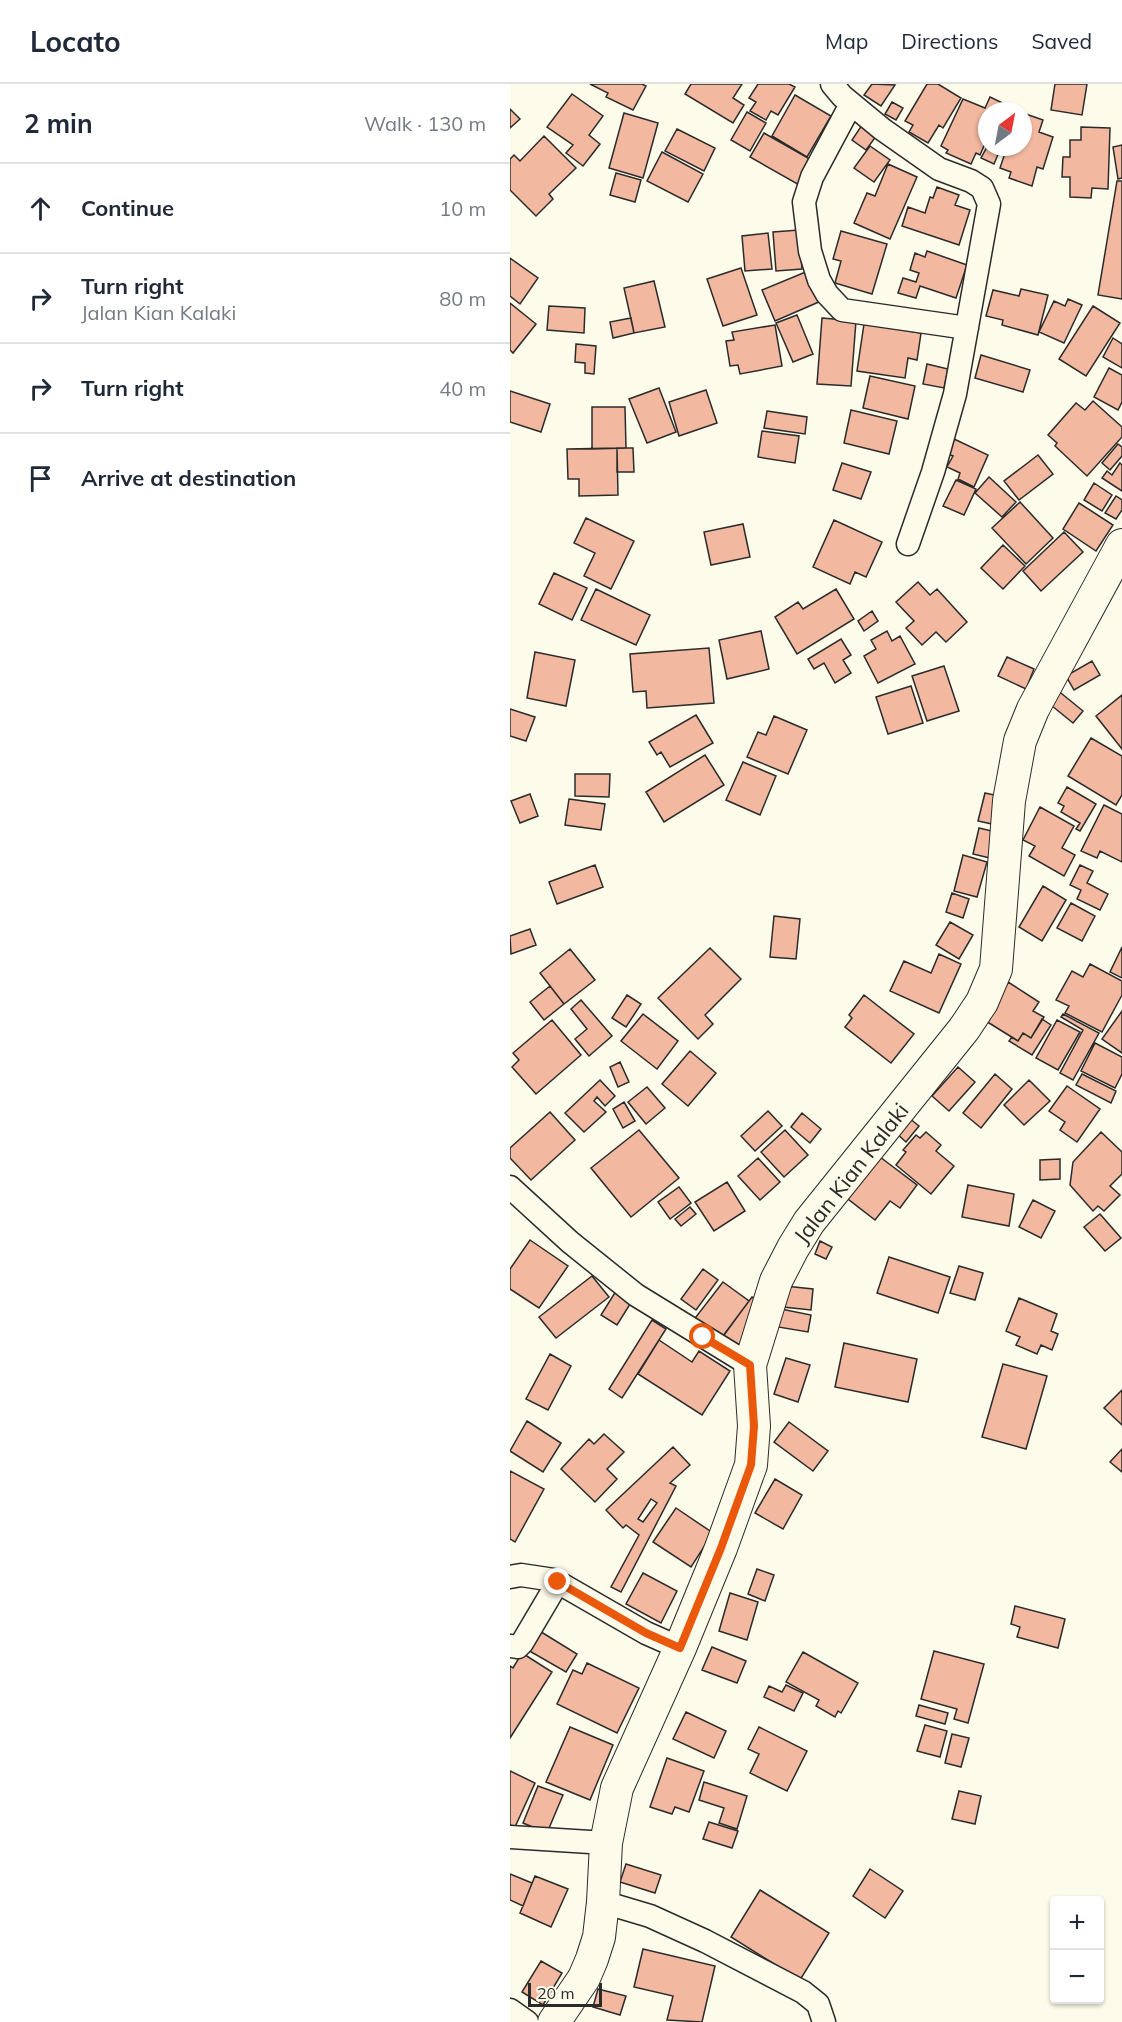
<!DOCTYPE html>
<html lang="en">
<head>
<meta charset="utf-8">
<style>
  :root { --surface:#fff; --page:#f2f2f3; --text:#1f2937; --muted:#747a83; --line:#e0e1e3 }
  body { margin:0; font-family:Mulish,sans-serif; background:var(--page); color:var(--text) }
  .controls { position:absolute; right:18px; bottom:18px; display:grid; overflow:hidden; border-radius:6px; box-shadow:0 2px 4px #0004 }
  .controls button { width:54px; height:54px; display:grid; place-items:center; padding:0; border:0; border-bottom:2px solid var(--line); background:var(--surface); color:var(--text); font:30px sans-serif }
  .compass { position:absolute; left:468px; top:18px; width:54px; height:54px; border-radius:50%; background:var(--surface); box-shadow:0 2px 4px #0004; rotate:32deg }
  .scale { position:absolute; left:18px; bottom:15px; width:74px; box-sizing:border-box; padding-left:6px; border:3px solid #2b2b2b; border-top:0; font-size:16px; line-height:21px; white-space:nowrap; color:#2b2b2b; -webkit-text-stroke:4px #fdfbea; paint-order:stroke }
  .stop { position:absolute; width:18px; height:18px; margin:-14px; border:4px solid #ea580c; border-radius:50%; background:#fff }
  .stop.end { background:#ea580c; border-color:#fff; box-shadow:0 2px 6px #0008 }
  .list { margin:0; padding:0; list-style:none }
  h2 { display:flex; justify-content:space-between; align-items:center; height:78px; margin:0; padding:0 24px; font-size:26px }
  h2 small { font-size:20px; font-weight:400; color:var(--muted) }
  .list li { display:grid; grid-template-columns:39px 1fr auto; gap:18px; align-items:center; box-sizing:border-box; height:90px; padding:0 24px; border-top:2px solid var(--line) }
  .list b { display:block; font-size:22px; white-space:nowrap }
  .list p { margin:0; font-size:20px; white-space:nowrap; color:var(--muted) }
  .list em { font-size:20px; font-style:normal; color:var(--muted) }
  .icon { flex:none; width:33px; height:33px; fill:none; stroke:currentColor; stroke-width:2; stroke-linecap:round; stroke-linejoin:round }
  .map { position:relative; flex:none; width:612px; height:1938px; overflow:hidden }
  header { display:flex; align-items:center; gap:36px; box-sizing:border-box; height:84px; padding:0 30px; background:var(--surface); border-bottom:2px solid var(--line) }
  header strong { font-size:28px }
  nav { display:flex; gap:33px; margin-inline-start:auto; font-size:21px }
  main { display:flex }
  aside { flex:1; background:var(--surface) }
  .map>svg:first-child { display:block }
</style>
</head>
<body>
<header>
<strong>Locato</strong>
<nav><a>Map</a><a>Directions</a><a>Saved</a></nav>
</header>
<main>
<aside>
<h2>2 min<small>Walk · 130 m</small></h2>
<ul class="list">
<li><svg class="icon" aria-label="ahead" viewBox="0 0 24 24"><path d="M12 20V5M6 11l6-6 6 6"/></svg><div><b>Continue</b></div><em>10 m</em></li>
<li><svg class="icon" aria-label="right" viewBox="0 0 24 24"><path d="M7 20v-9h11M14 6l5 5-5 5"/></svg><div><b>Turn right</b><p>Jalan Kian Kalaki</p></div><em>80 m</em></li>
<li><svg class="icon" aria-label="right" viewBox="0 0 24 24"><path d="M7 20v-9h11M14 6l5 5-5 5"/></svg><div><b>Turn right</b></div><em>40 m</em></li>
<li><svg class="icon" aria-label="arrive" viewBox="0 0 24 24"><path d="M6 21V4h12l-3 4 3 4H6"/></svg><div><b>Arrive at destination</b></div></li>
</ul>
</aside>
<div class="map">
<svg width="612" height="1938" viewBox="0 0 612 1938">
  <rect width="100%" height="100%" fill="#fdfbea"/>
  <path fill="#f2b8a0" stroke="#2b2b2b" stroke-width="1.5" fill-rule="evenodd" d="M80 0H132L136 2 123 26 96 13 98 9Z
    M181 0H232L223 14 234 21 223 39 175 10Z
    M248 0H279L285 3 268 31 261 27 256 36 240 27 246 18 239 14Z
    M362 0 385 1 371 22 354 11Z
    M417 0H428L451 14 433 44 429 41 418 59 399 48 403 41 395 37Z
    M545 0H577L572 31 541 26Z
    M62 10 93 32 79 51 90 60 73 82 56 69 63 61 37 43Z
    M285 11 321 32 297 73 262 52Z
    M480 13 505 25 504 27H477V55L470 71 466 69 461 80 436 69 438 66 431 62 453 15 475 24Z
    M382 18 393 24 386 36 375 30Z
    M0 25 10 35 0 44Z
    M237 28 256 39 240 67 221 56Z
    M114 29 148 39 133 94 99 84Z
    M513 29 533 36 529 48 543 53 533 85 527 83 522 102 499 94 501 88 490 84 497 63H513Z
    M352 41 367 51 356 66 342 56Z
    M571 43 600 44 598 105 582 104 581 114 560 113V93H552L553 73H560V56H571Z
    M167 45 205 64 194 87 155 67Z
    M254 49 305 78 291 102 240 73Z
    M34 52 66 84 39 110 43 115 26 132 0 106V75L4 71 10 77Z
    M612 61V94L608 95 603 63Z
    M360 62 380 76 364 98 344 84Z
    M477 63 489 68 484 80 471 74Z
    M152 68 193 90 178 118 137 97Z
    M378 80 407 93 380 155 344 139 357 109 365 112Z
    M106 89 131 96 125 118 100 111Z
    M607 97H612V215L588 211Z
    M427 103 449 111 445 121 460 126 449 161 392 142 398 123 415 129 420 113 423 114Z
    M289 146 292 185 266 187 263 148Z
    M331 147 377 160 362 210 325 199 331 177 323 175Z
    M258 149 262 185 235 187 232 152Z
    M417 167 457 181 446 214 410 202 406 214 388 209 393 194 406 198 409 189 400 186 405 169 415 173Z
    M0 174 28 194 10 220 0 212Z
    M231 184 247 231 213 242 197 195Z
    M298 187 311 217 265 237 252 206Z
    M144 197 155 243 124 249 114 204Z
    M511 205 538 211 528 251 492 241 493 236 476 232 483 206 509 212Z
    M558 215 572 221 554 259 529 248 544 217 555 222Z
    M0 219 26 240 3 269 0 266Z
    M39 222 75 224 74 249 37 246Z
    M583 222 610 239 576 292 549 275Z
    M287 231 303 270 283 278 266 239Z
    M121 234 124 249 103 254 100 238Z
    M312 234 346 237 341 302 307 300Z
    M354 240 411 249 407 276 398 274 395 294 347 287Z
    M265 241 272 282 230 290 228 281 220 282 216 257 224 256 222 248Z
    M603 254 612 260V284L593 273Z
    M66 260 86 262 84 290 75 289V279L65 278Z
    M471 271 520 286 513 308 465 294Z
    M417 280 438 285 434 304 413 300Z
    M599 284 612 291V318L608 326 584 313Z
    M360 292 405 302 398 335 353 324Z
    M149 304 166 348 137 359 119 315Z
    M196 306 207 339 169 352 159 318Z
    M0 307 40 320 31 348 0 338Z
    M583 317 612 343V353L577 392 545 362 547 359 538 351 566 319 575 326Z
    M82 323H115L116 364 82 365Z
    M341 326 387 337 379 370 334 359Z
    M257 327 297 333 295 350 254 344Z
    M252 347 289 352 285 379 248 373Z
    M442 354 478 371 464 403 448 395 450 389 437 383 443 372 435 369Z
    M608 360 612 363V372L600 386 592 379Z
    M107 364H123L124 388H107Z
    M107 364 108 411 69 412V395H58L57 365Z
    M528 371 543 390 509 416 494 397Z
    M332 379 361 388 351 415 323 406Z
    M610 379 612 381V407L592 394 597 387 602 391Z
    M479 393 506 418 492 433 465 409Z
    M446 396 466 405 454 431 433 422Z
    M584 399 602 411 592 427 574 416Z
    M606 412 612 416V426L606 435 595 429Z
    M510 418 543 454 516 480 482 444Z
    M569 419 603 441 586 467 553 445Z
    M76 434 124 457 101 505 74 492 85 469 64 459Z
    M324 436 372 458 356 493 345 488 340 500 303 483Z
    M233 440 240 473 201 481 194 448Z
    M554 448 573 468 531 507 513 487Z
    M493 461 515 482 493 505 471 484Z
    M44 489 77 504 62 536 29 520Z
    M408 498 420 511 427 505 457 538 436 558 426 548 412 561 396 544 404 537 386 518Z
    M86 505 140 531 126 561 71 536Z
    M326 505 344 535 287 570 265 533 288 518 293 525Z
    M362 527 368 537 354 547 348 537Z
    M251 547 259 585 217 595 209 556Z
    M377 547 382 557 390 552 405 580 368 599 354 572 366 565 361 556Z
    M331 555 341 571 333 576 341 589 325 599 314 579 304 585 298 575Z
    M199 564 204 619 137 624 136 607 123 608 120 570Z
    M25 568 65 576 56 622 17 614Z
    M497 573 524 585 516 605 488 592Z
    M582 577 590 591 564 606 556 592Z
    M434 582 449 627 417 637 402 592Z
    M401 602 413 639 378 650 366 613Z
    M546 605 573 627 563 639 536 617Z
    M612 611V665L586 632Z
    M0 625 25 633 16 657 0 652Z
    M186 631 203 659 160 683 151 668 147 671 139 658Z
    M264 632 297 646 278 690 237 673 248 648 256 651Z
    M581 654 612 672V711L606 721 558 692Z
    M195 671 214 701 154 738 136 708Z
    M233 678 266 692 250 731 216 716Z
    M65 690H100L99 713 65 712Z
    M557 703 586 720 570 747 566 745 570 739 551 728 554 722 548 719Z
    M475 709 489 712 482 740 468 737Z
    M20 710 28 732 10 739 1 717Z
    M59 715 95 720 91 746 55 741Z
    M594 721 612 730V778L590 767 587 774 571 767Z
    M530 723 564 742 552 764 565 771 554 792 519 772 525 762 513 756Z
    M469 744 486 748 480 774 463 770Z
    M453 771 477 778 467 813 444 807Z
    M85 781 93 803 47 820 39 798Z
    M570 781 583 787 577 799 598 810 590 826 567 815 571 806 560 801Z
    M533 802 556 816 532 857 509 843Z
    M442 809 459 815 453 834 436 828Z
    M561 819 585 832 572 857 547 844Z
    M264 832 290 835 286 875 260 873Z
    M440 838 463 851 449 875 426 861Z
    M20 845 26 861 1 870 0 852Z
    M612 863V894L600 888Z
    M200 864 231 895 195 931 203 940 188 955 148 914Z
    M60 865 85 896 54 920 30 889Z
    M429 870 451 880 429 929 380 907 394 877 421 889Z
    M580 880 612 897V911L592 948 555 929 559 922 546 916 562 887 573 893Z
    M498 898 529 918 523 927 534 933 521 954 513 949 508 957 471 934 487 918Z
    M40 902 54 920 34 936 20 918Z
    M117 911 131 920 116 943 102 934Z
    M354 911 404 950 381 979 335 943 342 934 339 931Z
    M71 916 102 952 79 972 65 955 77 945 61 925Z
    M612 927V969L592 955Z
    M133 930 168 957 147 985 111 957Z
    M553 930 589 949 563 996 550 989 573 946 551 933Z
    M532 935 541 941 522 971 499 957 502 953 508 957 513 949 521 954Z
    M42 936 71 971 26 1010 2 983 9 976 3 969Z
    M547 936 570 948 548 986 526 974Z
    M585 959 612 973V990L605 1004 571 987Z
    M180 967 206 989 178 1022 152 1000Z
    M110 978 119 998 108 1003 100 983Z
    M448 983 465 998 439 1027 422 1012Z
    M485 990 502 1005 471 1044 453 1029Z
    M572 990 606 1007 601 1019 566 1001Z
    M90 996 105 1012 95 1022 87 1013 84 1017 96 1028 74 1048 55 1029Z
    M519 996 540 1017 514 1041 494 1021Z
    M557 1002 590 1025 567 1058 550 1046 555 1038 539 1027Z
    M137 1003 155 1024 136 1040 118 1018Z
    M114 1018 125 1037 113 1044 103 1025Z
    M258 1027 272 1042 245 1067 231 1052Z
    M40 1028 65 1056 21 1096 0 1074V1064Z
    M292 1029 311 1045 300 1059 281 1043Z
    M399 1034 409 1042 396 1058 386 1049Z
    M129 1046 169 1094 121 1133 81 1084Z
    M275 1046 298 1071 274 1093 251 1068Z
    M416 1048 431 1061 426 1067 444 1082 421 1110 386 1081 396 1068 393 1066 406 1051 410 1054Z
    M591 1048 612 1068V1090L600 1102 610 1111 594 1127 588 1122 583 1127 560 1101 563 1078Z
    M370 1073 407 1101 390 1124 380 1117 365 1136 338 1115Z
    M248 1074 270 1098 250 1116 228 1092Z
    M550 1075V1095L530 1096V1076Z
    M217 1098 235 1127 204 1147 185 1118Z
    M458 1101 504 1110 499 1142 452 1133Z
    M169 1103 181 1119 160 1135 148 1118Z
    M523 1116 545 1127 531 1154 509 1143Z
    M180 1123 186 1130 171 1142 165 1135Z
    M590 1130 611 1154 595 1167 574 1143Z
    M20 1156 58 1182 29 1224 0 1205V1185Z
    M310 1157 322 1163 316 1175 305 1170Z
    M379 1173 440 1193 428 1229 367 1209Z
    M449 1182 473 1189 465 1216 440 1209Z
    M193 1185 208 1196 186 1226 171 1215Z
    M82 1192 99 1213 46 1254 29 1233Z
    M213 1198 239 1217 209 1258 182 1238Z
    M275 1202 303 1205 301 1226 273 1223Z
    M106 1207 122 1217 107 1241 91 1231Z
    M242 1213 255 1221 236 1267 210 1256Z
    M509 1214 547 1230 541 1247 548 1250 542 1266 531 1261 527 1270 506 1261 510 1253 496 1247Z
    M271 1225 301 1231 298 1248 268 1243Z
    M142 1236 156 1245 112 1314 99 1305Z
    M149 1256 182 1278 189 1267 220 1287 192 1331 128 1290Z
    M334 1259 407 1275 398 1318 325 1303Z
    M40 1270 61 1282 38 1326 16 1315Z
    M276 1274 300 1281 288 1318 264 1310Z
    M493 1280 537 1292 516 1365 472 1353Z
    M612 1306V1341L594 1324Z
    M17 1337 51 1359 33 1388 0 1367Z
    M279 1338 318 1367 303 1387 264 1358Z
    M94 1350 114 1368 97 1385 107 1395 85 1418 51 1385 79 1355 84 1360Z
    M163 1363 180 1381 160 1399 166 1402 111 1508 101 1503 129 1451 116 1441 113 1444 96 1426ZM141 1415 147 1419 133 1438 128 1435Z
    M612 1365V1388L600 1378Z
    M0 1387 34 1405 5 1458 0 1455Z
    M265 1395 292 1411 273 1445 245 1429Z
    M166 1424 203 1449 181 1483 143 1458Z
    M247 1485 264 1491 255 1517 238 1510Z
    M133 1489 167 1507 151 1539 116 1520Z
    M220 1509 248 1518 237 1556 209 1547Z
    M505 1522 555 1535 548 1564 507 1553 510 1543 501 1540Z
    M28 1546 67 1570 56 1588 16 1565Z
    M202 1563 236 1577 227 1599 192 1586Z
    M424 1567 474 1580 458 1639 444 1635 447 1625 411 1615Z
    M293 1568 348 1599 331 1629 328 1627 325 1633 306 1622 309 1616 276 1598Z
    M12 1569 42 1588 0 1654V1582L3 1584Z
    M77 1579 129 1604 107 1649 47 1620 63 1586 72 1590Z
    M276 1601 293 1609 284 1627 254 1613 259 1602 272 1608Z
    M409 1621 438 1629 435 1640 406 1632Z
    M176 1628 216 1647 204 1674 163 1655Z
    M415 1641 437 1647 430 1673 407 1667Z
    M60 1643 103 1661 80 1716 36 1698Z
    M249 1643 297 1667 277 1707 240 1689 249 1670 238 1665Z
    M442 1650 459 1654 451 1683 435 1679Z
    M157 1674 194 1687 179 1728 165 1723 162 1730 140 1723Z
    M0 1687 25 1699 5 1743 0 1741Z
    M194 1698 237 1712 227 1745 209 1739 214 1724 189 1716Z
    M28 1702 53 1711 37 1749 13 1739Z
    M449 1707 471 1712 465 1740 442 1735Z
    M199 1738 228 1747 222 1764 193 1755Z
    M116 1780 151 1791 145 1809 110 1798Z
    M360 1785 393 1807 375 1834 343 1812Z
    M0 1790 22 1799 13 1822 0 1816Z
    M25 1792 58 1805 41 1843 10 1829Z
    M250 1806 319 1849 290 1896 221 1853Z
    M133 1865 205 1882 192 1938 157 1936 163 1912 124 1903Z
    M31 1877 52 1889 33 1921 12 1908Z
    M88 1905 116 1912 110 1931 83 1923Z"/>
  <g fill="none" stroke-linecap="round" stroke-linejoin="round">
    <defs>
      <path id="street" d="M322 0 332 12 372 45 429 85 461 97 472 104 479 120 445 310 423 388 398 460
        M341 20 302 93 294 118 300 167 309 196 317 210 332 226 457 244
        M0 1103 60 1158 126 1211 240 1281
        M0 1493 11 1491 44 1496 136 1549 170 1564
        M0 1562 8 1563 12 1559 48 1498
        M0 1753 96 1759
        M93 1818 140 1832 195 1857 293 1908 308 1920 314 1938
        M0 1926 17 1938"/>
      <path id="secondary" d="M44 1938 74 1894 82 1875 89 1853 93 1818 96 1759 107 1704 170 1564 211 1464 241 1381 244 1342 240 1281 266 1197 283 1164 299 1138 454 945 472 918 486 885 499 717 510 657 523 625 612 461"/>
    </defs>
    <use href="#street" stroke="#2b2b2b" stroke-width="25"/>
    <use href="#secondary" stroke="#2b2b2b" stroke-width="34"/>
    <use href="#street" stroke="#fdfbea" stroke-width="22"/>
    <use href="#secondary" stroke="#fdfbea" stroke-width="32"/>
  </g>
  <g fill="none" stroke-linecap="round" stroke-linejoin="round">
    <path stroke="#ea580c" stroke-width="8" d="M48 1498 136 1549 170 1564 211 1464 241 1381 244 1342 240 1281 193 1253"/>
  </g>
  <g text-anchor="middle" stroke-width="4.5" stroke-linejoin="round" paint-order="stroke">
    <g font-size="22" fill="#2b2b2b" stroke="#fdfbea">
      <text transform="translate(341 1089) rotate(-52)" y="8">Jalan Kian Kalaki</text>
    </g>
  </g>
</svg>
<div class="controls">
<button>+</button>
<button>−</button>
</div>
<svg class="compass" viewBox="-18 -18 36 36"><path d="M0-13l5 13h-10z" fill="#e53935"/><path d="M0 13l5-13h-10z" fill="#747a83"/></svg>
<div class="scale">20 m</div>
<div class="stop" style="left:193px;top:1253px"></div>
<div class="stop end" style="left:48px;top:1498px"></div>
</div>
</main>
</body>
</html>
